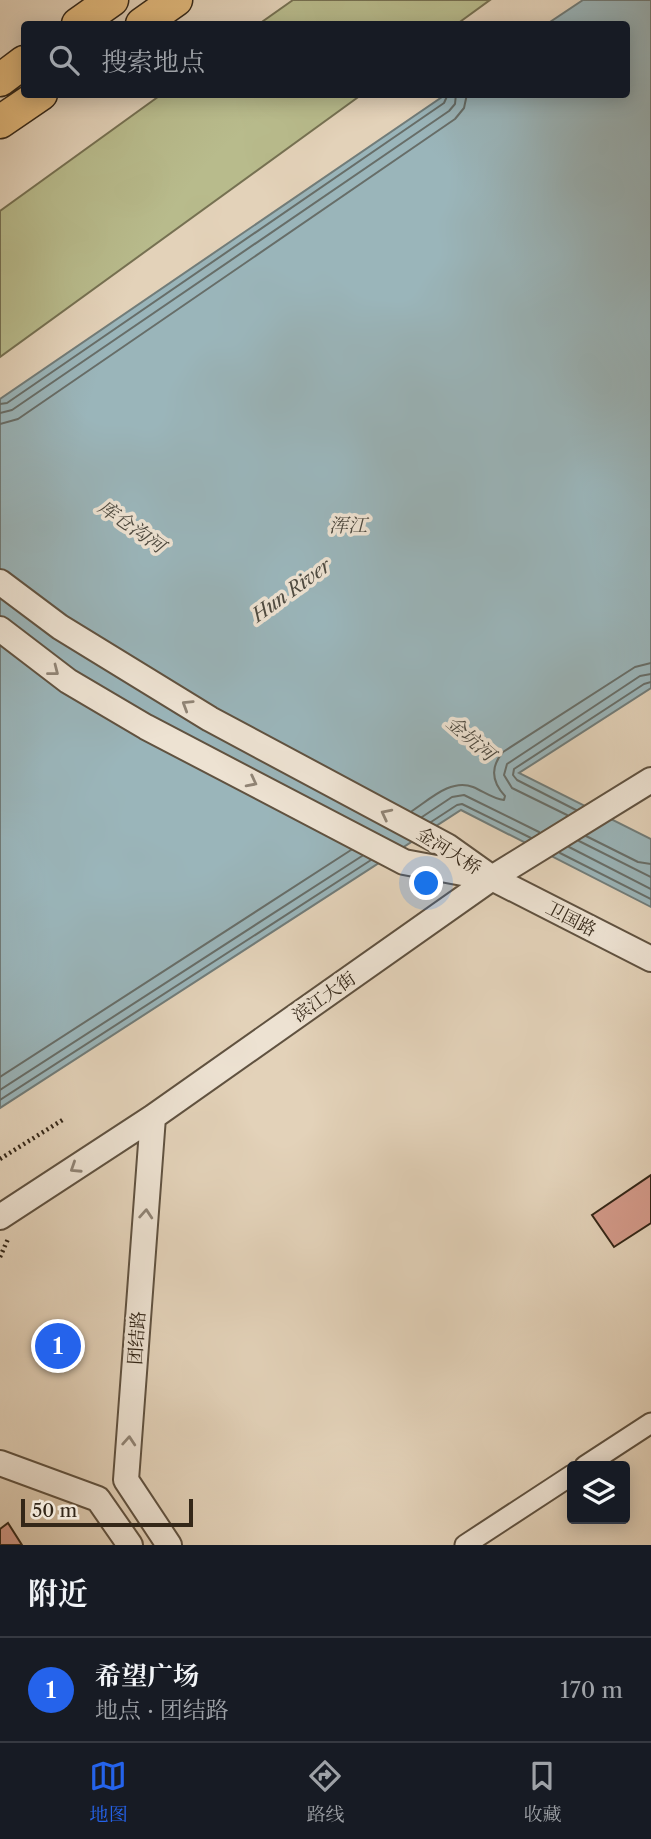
<!DOCTYPE html>
<html lang="zh">
<head>
<meta charset="utf-8">
<style>
  :root { --surface:#171b24; --page:#242831; --text:#f1f3f6; --muted:#9ea1a6; --line:#363941; --accent:#2563eb }
  body { margin:0; font-family:"Libre Caslon Text","Noto Serif SC",serif; background:var(--page); color:var(--text) }
  .controls { position:absolute; right:21px; bottom:21px; display:grid; overflow:hidden; border-radius:7px; box-shadow:0 4px 18px #0003 }
  .controls button { width:63px; height:63px; display:grid; place-items:center; padding:0; border:0; border-bottom:2px solid var(--line); background:var(--surface); color:var(--text); font:35px sans-serif }
  .scale { position:absolute; left:21px; bottom:18px; width:172px; box-sizing:border-box; padding-left:7px; border:4px solid #342718; border-top:0; font-size:19px; line-height:24px; white-space:nowrap; color:#342718; -webkit-text-stroke:5px #ede2d2; paint-order:stroke }
  .you { position:absolute; left:427px; top:884px; width:24px; height:24px; margin:-18px; border:5px solid #fff; border-radius:50%; background:#1a73e8; box-shadow:0 0 0 10px #1a73e833 }
  .badge { display:grid; place-items:center; width:46px; height:46px; border-radius:50%; background:var(--accent); color:#fff; font-size:23px; font-weight:700 }
  .pin { position:absolute; translate:-50% -50%; border:4px solid #fff; box-shadow:0 2px 7px #0006 }
  .list { margin:0; padding:0; list-style:none }
  h2 { display:flex; justify-content:space-between; align-items:center; height:91px; margin:0; padding:0 28px; font-size:30px }
  h2 small { font-size:23px; font-weight:400; color:var(--muted) }
  .list li { display:grid; grid-template-columns:46px 1fr auto; gap:21px; align-items:center; box-sizing:border-box; height:105px; padding:0 28px; border-top:2px solid var(--line) }
  .list b { display:block; font-size:26px; white-space:nowrap }
  .list p { margin:0; font-size:23px; white-space:nowrap; color:var(--muted) }
  .list em { font-size:23px; font-style:normal; color:var(--muted) }
  .icon { flex:none; width:38px; height:38px; fill:none; stroke:currentColor; stroke-width:2; stroke-linecap:round; stroke-linejoin:round }
  .map { position:relative; flex:none; width:651px; height:1545px; overflow:hidden }
  .search { position:absolute; background:var(--surface); box-shadow:0 4px 18px #0003; left:21px; right:21px; top:21px; height:77px; display:flex; align-items:center; gap:18px; box-sizing:border-box; padding:0 24px; border-radius:7px; color:var(--muted); font-size:26px }
  .sheet { height:196px; background:var(--surface) }
  nav { display:flex; justify-content:space-around; align-items:center; box-sizing:border-box; height:98px; border-top:2px solid var(--line); background:var(--surface); font-size:19px; color:var(--muted) }
  nav a { display:grid; justify-items:center; gap:4px }
  nav .on { color:var(--accent) }
  .map>svg:first-child { display:block }
</style>
</head>
<body>
<div class="map">
<svg width="651" height="1545" viewBox="0 0 651 1545">
  <rect width="100%" height="100%" fill="#e3d2b9"/>
  <filter id="stains"><feTurbulence type="fractalNoise" baseFrequency=".00286" numOctaves="4"/><feColorMatrix values="0 0 0 0 .2 0 0 0 0 .09 0 0 0 0 .02 0 0 0 .5 -.17"/></filter>
  <radialGradient id="worn" r=".72"><stop offset=".6" stop-color="#630" stop-opacity="0"/><stop offset="1" stop-color="#630" stop-opacity=".3"/></radialGradient>
  <path fill="#b8bb8c" stroke="#767152" stroke-width="2" d="M293 0H490L457 24H259Z
    M162 94 361 95 0 357V211Z"/>
  <path fill="#9ab5ba" stroke="#717c79" stroke-width="2" d="M583 0H651V688L519 773 651 839V907L461 810 0 1108V399L445 95 626 94V24H547Z"/>
  <g fill="none" stroke-linecap="round" stroke-linejoin="round">
    <path stroke="#676e69" stroke-width="2" d="M0 404 7 403 444 103 448 94
      M0 413 12 410 449 111 455 104 456 94
      M0 424 18 419 455 119 464 108 467 94
      M576 810 517 780 513 775 514 769 644 684 651 682
      M412 811C429 800 451 778 473 787 483 791 493 799 504 800L505 796C492 782 490 767 503 752L635 667 651 663
      M567 815 512 788 504 775 507 764 640 676 651 674
      M422 817 452 797 464 795 539 832
      M431 822 457 805 462 804 531 838
      M586 836 638 862 651 864
      M579 841 651 877
      M569 847 651 889
      M560 853 651 899
      M0 1077 351 850
      M0 1090 362 856
      M0 1100 371 860"/>
  </g>
  <path fill="#d49b8b" stroke="#342718" stroke-width="2" d="M651 1175V1223L614 1247 592 1215Z
    M8 1523 22 1545H0V1529Z"/>
  <g fill="none" stroke-linecap="round" stroke-linejoin="round">
    <defs>
      <path id="minor" d="M585 1466 651 1423
        M465 1545 572 1475"/>
      <path id="tertiary" d="M0 582 60 627 210 719 447 846 492 878 651 959
        M0 629 68 681 146 727 404 862 484 877
        M153 1117 126 1480 169 1545
        M0 1217 153 1117 492 878 651 780
        M0 1463 98 1499 130 1545"/>
      <path id="primary" d="M78 24 112 0
        M142 24 176 0
        M0 80 24 62
        M0 122 41 94"/>
    </defs>
    <use href="#minor" stroke="#605240" stroke-width="23"/>
    <use href="#tertiary" stroke="#605240" stroke-width="28"/>
    <use href="#primary" stroke="#342718" stroke-width="35"/>
    <path stroke="#342718" stroke-width="4.5" stroke-dasharray="2 3.5" stroke-linecap="butt" d="M0 1159 64 1119
      M0 1257 8 1239"/>
    <use href="#minor" stroke="#ede2d2" stroke-width="19"/>
    <use href="#tertiary" stroke="#ede2d2" stroke-width="24"/>
    <use href="#primary" stroke="#e2b97c" stroke-width="32"/>
  </g>
  <defs><path id="oneway-chevron" d="M-2-3.5L2.5 0L-2 3.5" fill="none" stroke-width="1.6" stroke-linecap="round" stroke-linejoin="round" transform="scale(1.75)"/></defs>
  <g stroke="#908475">
    <use href="#oneway-chevron" transform="translate(54 671) rotate(38)"/>
    <use href="#oneway-chevron" transform="translate(187 705) rotate(-148)"/>
    <use href="#oneway-chevron" transform="translate(252 782) rotate(27)"/>
    <use href="#oneway-chevron" transform="translate(386 814) rotate(-153)"/>
    <use href="#oneway-chevron" transform="translate(75 1168) rotate(147)"/>
    <use href="#oneway-chevron" transform="translate(146 1214) rotate(-86)"/>
    <use href="#oneway-chevron" transform="translate(129 1441) rotate(-86)"/>
  </g>
  <g text-anchor="middle" stroke-width="7" stroke-linejoin="round" paint-order="stroke">
    <g font-size="18" fill="#342718" stroke="#ede2d2">
      <text transform="translate(449 851) rotate(32)" y="6">金河大桥</text>
      <text transform="translate(571 919) rotate(27)" y="6">卫国路</text>
      <text transform="translate(324 997) rotate(-35)" y="6">滨江大街</text>
      <text transform="translate(137 1338) rotate(-86)" y="6">团结路</text>
    </g>
    <g font-size="19" font-style="italic" fill="#4e4a40" stroke="#ede2d2">
      <text x="348" y="532">浑江</text>
      <text transform="translate(132 526) rotate(35)" y="7">库仓沟河</text>
      <text transform="translate(291 590) rotate(-36)" y="7">Hun River</text>
      <text transform="translate(471 738) rotate(41)" y="7">金坑河</text>
    </g>
  </g>
  <rect width="100%" height="100%" filter="url(#stains)"/>
  <rect width="100%" height="100%" fill="url(#worn)"/>
</svg>
<div class="controls">
<button><svg class="icon" aria-label="layers" viewBox="0 0 24 24"><path d="M12 4l9 5-9 5-9-5zM3 14l9 5 9-5"/></svg></button>
</div>
<div class="scale">50 m</div>
<div class="you"></div>
<div class="pin badge" style="left:58px;top:1346px">1</div>
<div class="search"><svg class="icon" aria-label="search" viewBox="0 0 24 24"><circle cx="10" cy="10" r="6"/><path d="M15 15l6 6"/></svg>搜索地点</div>
</div>
<section class="sheet">
<h2>附近<small></small></h2>
<ul class="list">
<li><span class="badge">1</span><div><b>希望广场</b><p>地点 · 团结路</p></div><em>170 m</em></li>
</ul>
</section>
<nav>
<a class="on"><svg class="icon" aria-label="map" viewBox="0 0 24 24"><path d="M3 6l6-2 6 2 6-2v14l-6 2-6-2-6 2zM9 4v14M15 6v14"/></svg>地图</a>
<a><svg class="icon" aria-label="directions" viewBox="0 0 24 24"><path d="M12 3l9 9-9 9-9-9zM9 14v-3h6M13 9l2 2-2 2"/></svg>路线</a>
<a><svg class="icon" aria-label="saved" viewBox="0 0 24 24"><path d="M7 4h10v16l-5-4-5 4z"/></svg>收藏</a>
</nav>
</body>
</html>
